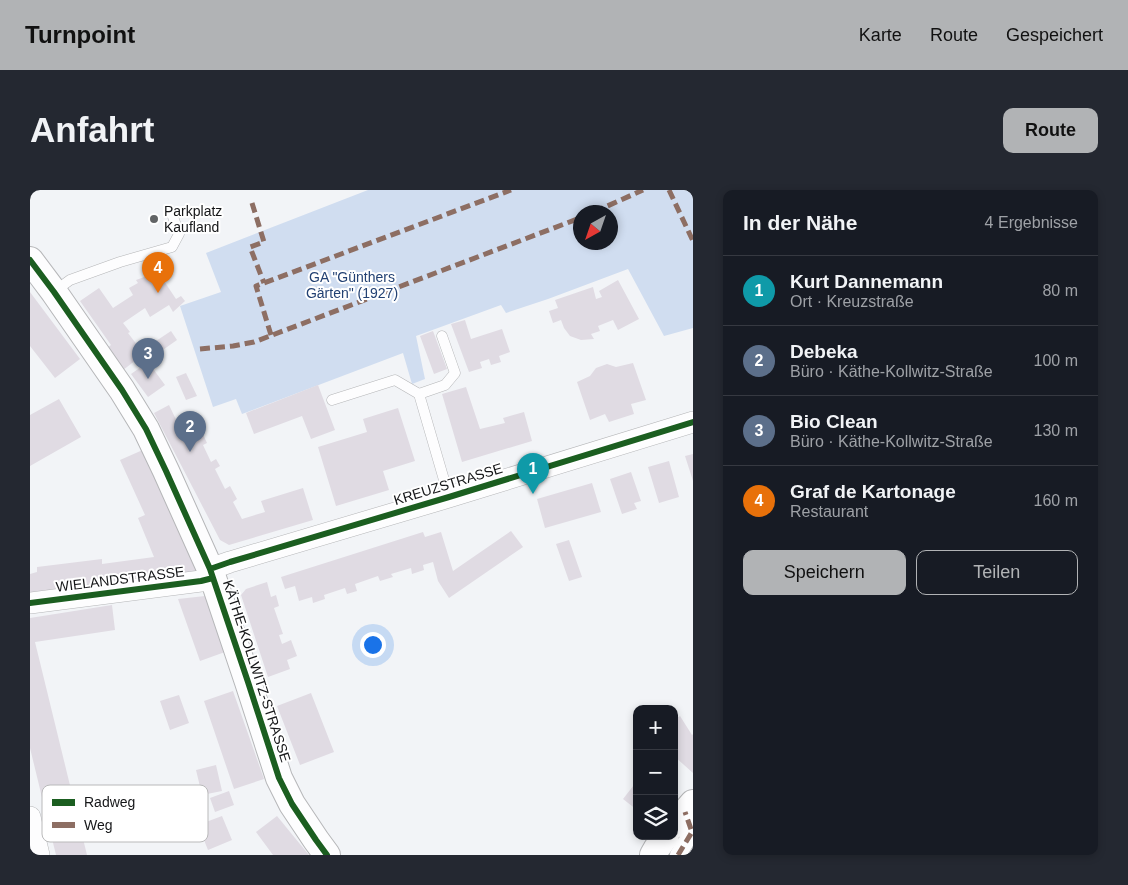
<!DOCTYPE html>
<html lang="de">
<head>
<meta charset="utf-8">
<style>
  :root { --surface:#171b24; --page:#242831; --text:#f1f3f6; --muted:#9ea1a6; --line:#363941; --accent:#b1b3b5 }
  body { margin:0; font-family:Arial,sans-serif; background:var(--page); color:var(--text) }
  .controls { position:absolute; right:15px; bottom:15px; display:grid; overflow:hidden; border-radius:10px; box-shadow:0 2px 8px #0003 }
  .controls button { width:45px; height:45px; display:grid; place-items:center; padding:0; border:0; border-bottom:1px solid var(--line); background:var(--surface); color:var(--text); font:25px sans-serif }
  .compass { position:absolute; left:543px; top:15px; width:45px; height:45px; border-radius:50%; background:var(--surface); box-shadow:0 2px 8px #0003; rotate:220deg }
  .you { position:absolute; left:342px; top:454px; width:18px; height:18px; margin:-12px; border:4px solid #fff; border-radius:50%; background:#1a73e8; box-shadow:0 0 0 8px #1a73e833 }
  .badge { display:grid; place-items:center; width:32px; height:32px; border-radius:50%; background:var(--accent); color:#fff; font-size:16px; font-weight:700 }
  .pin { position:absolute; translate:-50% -41px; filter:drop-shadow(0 1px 2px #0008) }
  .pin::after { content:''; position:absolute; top:26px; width:18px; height:15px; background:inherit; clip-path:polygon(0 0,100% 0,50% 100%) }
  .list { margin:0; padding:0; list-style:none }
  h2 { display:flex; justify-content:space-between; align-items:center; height:65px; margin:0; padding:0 20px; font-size:21px }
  h2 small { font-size:16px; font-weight:400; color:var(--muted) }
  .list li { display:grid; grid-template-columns:32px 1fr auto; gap:15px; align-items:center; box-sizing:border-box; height:70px; padding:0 20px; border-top:1px solid var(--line) }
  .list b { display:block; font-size:19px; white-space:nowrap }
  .list p { margin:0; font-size:16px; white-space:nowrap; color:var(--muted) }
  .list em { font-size:16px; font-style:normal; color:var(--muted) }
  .actions { display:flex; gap:10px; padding:15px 20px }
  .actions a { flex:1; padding:11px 0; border:1px solid var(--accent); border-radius:10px; text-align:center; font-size:18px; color:var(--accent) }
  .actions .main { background:var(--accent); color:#111 }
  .icon { flex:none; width:28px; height:28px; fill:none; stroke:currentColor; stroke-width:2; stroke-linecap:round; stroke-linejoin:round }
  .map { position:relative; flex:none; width:663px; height:665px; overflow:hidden; border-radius:10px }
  header { display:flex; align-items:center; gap:30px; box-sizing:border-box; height:70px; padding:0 25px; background:var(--accent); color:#111 }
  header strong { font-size:24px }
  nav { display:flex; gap:28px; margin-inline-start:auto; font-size:18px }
  .intro { display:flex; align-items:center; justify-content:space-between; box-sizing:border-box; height:120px; padding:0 30px }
  h1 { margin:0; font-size:35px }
  .button { padding:12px 22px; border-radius:10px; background:var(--accent); color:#111; font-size:18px; font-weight:700 }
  main { display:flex; gap:30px; padding:0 30px }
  aside { flex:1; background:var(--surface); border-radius:10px; box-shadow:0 2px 8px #0003 }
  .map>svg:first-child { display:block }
</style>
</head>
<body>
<header>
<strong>Turnpoint</strong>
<nav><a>Karte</a><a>Route</a><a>Gespeichert</a></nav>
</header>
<div class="intro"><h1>Anfahrt</h1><a class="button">Route</a></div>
<main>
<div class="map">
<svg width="663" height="665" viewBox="0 0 663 665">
  <rect width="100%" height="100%" fill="#f2f4f7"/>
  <path fill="#d0ddf0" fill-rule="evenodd" d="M338 0H663V138L634 146 598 79 518 109 476 123 471 115 386 146 395 189 382 194 373 163 212 224 206 209 183 217 150 116 191 102 176 63ZM550 22H580V52H550Z"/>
  <path fill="#e0dbe3" d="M128 82 146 109 151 106 155 111 143 122 139 115 120 127 115 118 93 133 100 142 98 143 114 164 93 180 77 158 81 155 50 111 69 98 83 118 103 105 99 98 108 93 106 90Z
    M588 90 609 129 588 140 583 130 568 136 570 141 561 144 564 149 551 150 540 146 534 138 531 130 523 133 519 121 528 118 525 110 563 97 566 109 572 107 569 101Z
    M0 102 50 169 25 188 0 156Z
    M435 130 441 149 472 139 480 162 469 166 471 172 461 175 459 169 450 172 452 178 439 182 421 134Z
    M141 141 147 150 127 164 120 155Z
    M403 141 417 179 404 184 390 146Z
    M118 172 135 195 118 207 101 184Z
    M603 173 616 210 601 214 604 224 579 232 575 224 560 230 547 192 560 186 566 178 577 174 586 177Z
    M156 183 167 206 156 210 146 187Z
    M288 195 305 240 281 249 272 226 224 244 216 223Z
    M436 197 450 239 475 233 473 228 494 222 502 251 432 272 412 204Z
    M29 209 51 247 0 276V225Z
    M139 215 153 244 164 238 166 242 171 240 177 253 173 255 181 272 186 269 190 276 185 279 195 299 200 296 207 309 203 312 212 329 235 322 231 311 273 298 283 330 199 355 190 350 124 223Z
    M368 218 385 271 353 281 359 300 306 316 288 257 337 242 333 229Z
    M115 259 150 339 167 382 0 405V384L7 382V377L72 369V374L124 367 108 328 115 325 90 270Z
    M663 264V291L655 266Z
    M639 271 649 307 629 313 618 277Z
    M601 282 611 311 604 313 607 319 592 324 580 289Z
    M562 293 571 322 515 338 507 309Z
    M481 341 493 357 419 408 408 391 403 372 393 375 394 380 382 384 381 378 361 384 363 387 350 391 348 386 325 394 327 401 317 404 315 398 294 405 295 409 283 413 282 407 269 411 265 396 255 399 251 387 393 342 395 347 411 342 423 381Z
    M539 350 552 387 539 391 526 354Z
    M237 392 241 407 246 405 249 416 244 418 253 444 249 445 252 454 261 450 267 466 257 470 260 479 238 487 211 405 216 399Z
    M175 406 195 462 170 471 148 409Z
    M82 415 85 440 5 452 57 665H26L0 558V428Z
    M203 501 234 589 204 599 174 511Z
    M281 503 304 562 270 575 247 516Z
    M149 505 159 533 140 540 130 511Z
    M650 526 662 545 663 544V583L644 566V530Z
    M186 575 192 601 172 605 166 580Z
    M607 591V620L593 609Z
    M199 601 204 615 185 622 180 608Z
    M192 626 202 650 178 660 168 635Z
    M247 626 265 648 279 665H243L226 642Z"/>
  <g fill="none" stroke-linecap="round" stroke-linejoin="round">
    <defs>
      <path id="service" d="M25 101 40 90 90 72 142 57 149 44 141 21
        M389 204 415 195 425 183 412 146
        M302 210 365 190 389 204 419 307"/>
      <path id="pedestrian" d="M648 665 662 642 655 622"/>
      <path id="minor" d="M180 379 200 372 419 307 663 232
        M0 413 171 391 183 388
        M0 627 9 665"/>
      <path id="tertiary" d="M0 70 24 102 92 200 116 239 136 281 180 379 218 492 249 588 262 614 286 650 297 665
        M644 635 663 613
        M623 665 627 658 636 646"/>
    </defs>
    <use href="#service" stroke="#b5b6b8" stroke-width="11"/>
    <use href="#pedestrian" stroke="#b5b6b8" stroke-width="18"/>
    <use href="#minor" stroke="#b5b6b8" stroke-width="22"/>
    <use href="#tertiary" stroke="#b5b6b8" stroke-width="28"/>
    <use href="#service" stroke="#fdfdfe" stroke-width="10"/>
    <use href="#pedestrian" stroke="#fdfdfe" stroke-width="16"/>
    <use href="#minor" stroke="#fdfdfe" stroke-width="21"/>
    <use href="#tertiary" stroke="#fdfdfe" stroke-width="26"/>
    <path stroke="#8d6e63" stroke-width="5" stroke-dasharray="10 5" stroke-linecap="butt" d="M639 0 663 51
      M222 13 234 52 220 57 234 93
      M564 22 613 0
      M241 145 226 96 481 0
      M170 159 203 156 224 152 550 28
      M648 665 662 642 655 622"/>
    <defs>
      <path id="cycleway" d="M0 70 24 102 92 200 116 239 136 281 180 379 218 492 249 588 262 614 286 650 297 665
        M180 379 200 372 419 307 663 232
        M0 413 171 391 183 388"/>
    </defs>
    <use href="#cycleway" stroke="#fff" stroke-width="9"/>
    <use href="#cycleway" stroke="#1b5e20" stroke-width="6"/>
  </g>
  <circle fill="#626466" stroke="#fff" stroke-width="2" cx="124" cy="29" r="5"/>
  <g text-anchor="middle" stroke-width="4" stroke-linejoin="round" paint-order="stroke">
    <g font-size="14" fill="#151618" stroke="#fff" text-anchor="start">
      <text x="134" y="26">Parkplatz<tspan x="134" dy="16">Kaufland</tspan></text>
    </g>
    <g font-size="14" fill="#224173" stroke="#fff">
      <text x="322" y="92">GA "Günthers<tspan x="322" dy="16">Gärten" (1927)</tspan></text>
    </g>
    <g font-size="14" fill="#151618" stroke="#fff">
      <text transform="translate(418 294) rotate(-17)" y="5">KREUZSTRASSE</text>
      <text transform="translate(90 389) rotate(-7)" y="5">WIELANDSTRASSE</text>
      <text transform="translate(227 481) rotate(72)" y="5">KÄTHE-KOLLWITZ-STRASSE</text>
    </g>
  </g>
  <rect x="12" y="595" width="166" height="57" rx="8" fill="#fff" stroke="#b9b9ba" stroke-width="1"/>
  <rect x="22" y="609" width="23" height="7" fill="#1b5e20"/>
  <rect x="22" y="632" width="23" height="6" fill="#8d6e63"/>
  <g font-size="14" fill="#151618">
    <text x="54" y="617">Radweg</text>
    <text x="54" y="640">Weg</text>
  </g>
</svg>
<div class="controls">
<button>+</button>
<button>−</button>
<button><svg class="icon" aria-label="layers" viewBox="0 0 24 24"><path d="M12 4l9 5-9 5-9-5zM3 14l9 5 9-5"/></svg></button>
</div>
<svg class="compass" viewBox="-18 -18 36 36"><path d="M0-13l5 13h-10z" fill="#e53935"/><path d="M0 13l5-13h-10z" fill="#9ea1a6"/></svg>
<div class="you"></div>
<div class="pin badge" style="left:503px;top:304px;background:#0f9aa8">1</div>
<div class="pin badge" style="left:160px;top:262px;background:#5c6f8a">2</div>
<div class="pin badge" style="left:118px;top:189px;background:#5c6f8a">3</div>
<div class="pin badge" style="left:128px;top:103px;background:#e8710a">4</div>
</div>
<aside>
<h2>In der Nähe<small>4 Ergebnisse</small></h2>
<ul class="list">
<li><span class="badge" style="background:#0f9aa8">1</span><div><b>Kurt Dannemann</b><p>Ort · Kreuzstraße</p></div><em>80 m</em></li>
<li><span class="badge" style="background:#5c6f8a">2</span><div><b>Debeka</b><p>Büro · Käthe-Kollwitz-Straße</p></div><em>100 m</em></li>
<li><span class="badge" style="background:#5c6f8a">3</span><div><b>Bio Clean</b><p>Büro · Käthe-Kollwitz-Straße</p></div><em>130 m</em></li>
<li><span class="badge" style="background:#e8710a">4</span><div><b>Graf de Kartonage</b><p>Restaurant</p></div><em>160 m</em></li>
</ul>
<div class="actions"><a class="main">Speichern</a><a>Teilen</a></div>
</aside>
</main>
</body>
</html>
